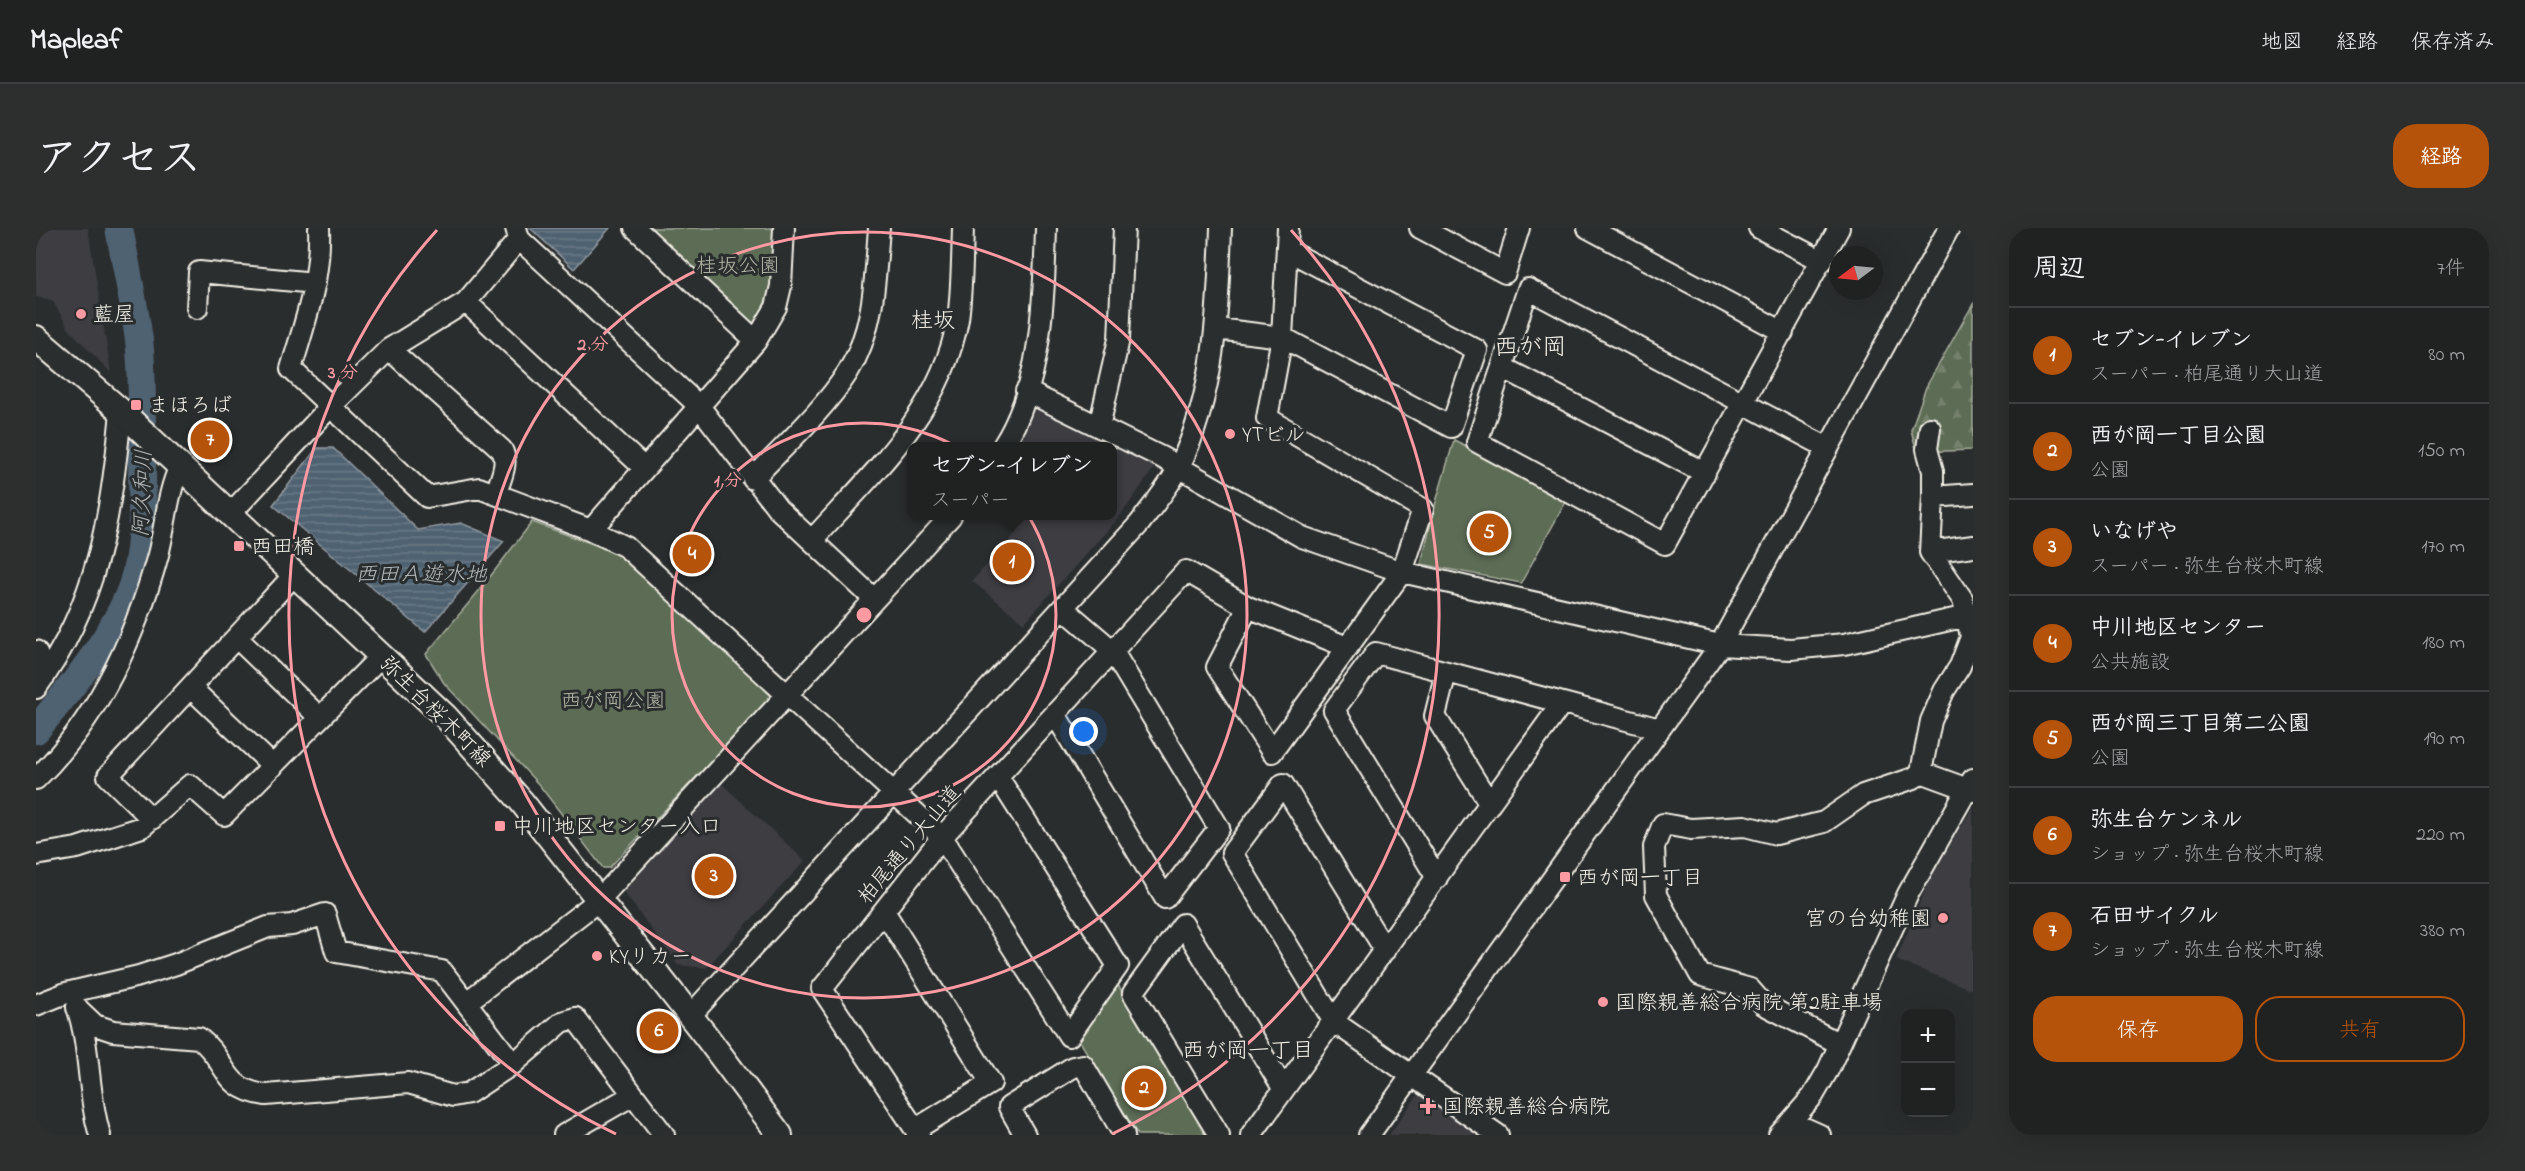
<!DOCTYPE html>
<html lang="ja">
<head>
<meta charset="utf-8">
<style>
  :root { --surface:#202222; --page:#2d2f2f; --text:#f1f3f6; --muted:#a2a4a5; --line:#3d3f40; --accent:#b45309 }
  body { margin:0; font-family:"Indie Flower","Klee One",sans-serif; background:var(--page); color:var(--text) }
  .controls { position:absolute; right:18px; bottom:18px; display:grid; overflow:hidden; border-radius:12px; box-shadow:0 6px 24px #0002 }
  .controls button { width:54px; height:54px; display:grid; place-items:center; padding:0; border:0; border-bottom:2px solid var(--line); background:var(--surface); color:var(--text); font:30px sans-serif }
  .compass { position:absolute; left:1793px; top:18px; width:54px; height:54px; border-radius:50%; background:var(--surface); box-shadow:0 6px 24px #0002; rotate:254deg }
  .you { position:absolute; left:1048px; top:504px; width:21px; height:21px; margin:-15px; border:4px solid #fff; border-radius:50%; background:#1a73e8; box-shadow:0 0 0 9px #1a73e833 }
  .badge { display:grid; place-items:center; width:39px; height:39px; border-radius:50%; background:var(--accent); color:#fff; font-size:20px; font-weight:700 }
  .pin { position:absolute; translate:-50% -50%; border:3px solid #fff; box-shadow:0 2px 6px #0006 }
  .popup { position:absolute; left:871px; top:214px; width:210px; height:78px; box-sizing:border-box; display:grid; place-content:center; border-radius:12px; background:var(--surface); filter:drop-shadow(0 2px 4px #0005); font-size:20px; white-space:nowrap; color:var(--muted) }
  .popup b { font-size:22px; color:var(--text) }
  .popup::after { content:''; position:absolute; left:50%; top:100%; margin-left:-12px; border:12px solid transparent; border-top-color:var(--surface) }
  .list { margin:0; padding:0; list-style:none }
  h2 { display:flex; justify-content:space-between; align-items:center; height:78px; margin:0; padding:0 24px; font-size:26px }
  h2 small { font-size:20px; font-weight:400; color:var(--muted) }
  .list li { display:grid; grid-template-columns:39px 1fr auto; gap:18px; align-items:center; box-sizing:border-box; height:96px; padding:0 24px; border-top:2px solid var(--line) }
  .list b { display:block; font-size:22px; white-space:nowrap }
  .list p { margin:0; font-size:20px; white-space:nowrap; color:var(--muted) }
  .list em { font-size:20px; font-style:normal; color:var(--muted) }
  .actions { display:flex; gap:12px; padding:18px 24px }
  .actions a { flex:1; padding:14px 0; border:2px solid var(--accent); border-radius:24px; text-align:center; font-size:21px; color:var(--accent) }
  .actions .main { background:var(--accent); color:#fff }
  .map { position:relative; flex:none; width:1937px; height:907px; overflow:hidden; border-radius:24px }
  header { display:flex; align-items:center; gap:36px; box-sizing:border-box; height:84px; padding:0 30px; background:var(--surface); border-bottom:2px solid var(--line) }
  header strong { font-size:28px }
  nav { display:flex; gap:33px; margin-inline-start:auto; font-size:21px }
  .intro { display:flex; align-items:center; justify-content:space-between; box-sizing:border-box; height:144px; padding:0 36px }
  h1 { margin:0; font-size:42px }
  .button { padding:15px 27px; border-radius:24px; background:var(--accent); color:#fff; font-size:21px; font-weight:700 }
  main { display:flex; gap:36px; padding:0 36px }
  aside { flex:1; background:var(--surface); border-radius:24px; box-shadow:0 6px 24px #0002 }
  .map>svg:first-child { display:block }
</style>
</head>
<body>
<header>
<strong>Mapleaf</strong>
<nav><a>地図</a><a>経路</a><a>保存済み</a></nav>
</header>
<div class="intro"><h1>アクセス</h1><a class="button">経路</a></div>
<main>
<div class="map">
<svg width="1937" height="907" viewBox="0 0 1937 907">
  <defs>
    <pattern id="forest-firs" width="22" height="20" patternUnits="userSpaceOnUse" patternTransform="scale(1.5)"><rect width="22" height="20" fill="#5d6c55"/><path d="M5 1l3.5 6h-7zM16 11l3.5 6h-7z" fill="#75816d"/></pattern>
    <pattern id="water-rules" width="6" height="5" patternUnits="userSpaceOnUse" patternTransform="scale(1.5)"><rect width="6" height="5" fill="#506272"/><path d="M0 2.5h6" fill="none" stroke="#6a7986"/></pattern>
  </defs>
  <rect width="100%" height="100%" fill="#2a2d2e"/>
  <filter id="ink" filterUnits="userSpaceOnUse"><feTurbulence type="fractalNoise" baseFrequency=".0167" numOctaves="2"/><feDisplacementMap in="SourceGraphic" scale="12" xChannelSelector="R" yChannelSelector="G"/><feConvolveMatrix kernelMatrix="1 2 1 2 8 2 1 2 1" color-interpolation-filters="sRGB"/></filter>
  <g filter="url(#ink)">
    <path fill="#3d3d43" d="M0 0H52L75 145 33 101 16 72 0 69Z
      M1000 172 1117 235 1118 240 1085 287 988 395 936 353 982 303 966 288H1076V218H976L992 178Z
      M684 554 769 633 670 740 642 737 587 663Z
      M1937 579V762L1860 732 1895 648Z
      M1384 864 1452 907H1353Z"/>
    <path fill="url(#forest-firs)" stroke="#a8ae9e" stroke-width="1.5" d="M1937 76V222L1881 224 1875 202 1890 159Z"/>
    <path fill="#5d6c55" stroke="#a8ae9e" stroke-width="1.5" d="M608 0H741L739 44 722 96 712 98Z
      M1418 212 1532 270 1485 355 1385 336 1400 274Z
      M496 294 584 326 736 463V470L573 640H567L504 558 408 455 390 426 447 358Z
      M1082 757 1172 907H1102L1043 812Z"/>
    <path fill="url(#water-rules)" stroke="#929ba1" stroke-width="1.5" d="M494 0H574L538 41Z
      M281 220H297L382 302 425 295 468 313 389 404 237 277Z"/>
    <g fill="none" stroke-linecap="round" stroke-linejoin="round">
      <path stroke="#506272" stroke-width="28" d="M0 502C32 464 80 405 96 358 109 320 106 275 106 235 105 195 108 153 103 112 98 75 90 37 83 0"/>
      <defs>
        <path id="minor" d="M283 0C285 50 269 94 255 141L391 269 443 260 555 302 590 319 906 609 1033 808 1082 738 962 549
          M599 0 720 113
          M1384 0 1469 45 1483 0
          M1552 0 1747 104
          M1723 0 1786 33
          M483 11 663 178 742 281 838 371
          M430 74 608 240
          M161 80 163 44 279 55
          M1181 101 1246 109 1415 199 1441 122 1251 22
          M353 121 466 222C473 236 464 251 460 266
          M1466 139 1669 245
          M990 163 1125 229 1266 309 1366 344 1684 417 1755 421 1808 416 1931 388
          M1063 199 1083 111 1088 0
          M967 218C1006 158 1008 70 1010 0
          M1792 220 1492 61 1441 214 1629 316 1803 0
          M717 251C749 217 787 183 812 144 839 101 839 48 843 0
          M1897 269 1937 266
          M195 285 294 179 353 121 430 74 483 11 480 0
          M555 302 720 113 740 79 745 58 748 0
          M776 312C836 246 906 183 922 91 926 62 926 30 927 0
          M1894 324 1937 318
          M1212 379 1181 439 1236 524 1366 344 1387 281 1231 190 1246 109 1252 0
          M201 410 284 490
          M0 423 9 448
          M1410 444 1399 488 1454 576
          M0 460C62 377 76 283 85 183
          M155 460 237 538
          M1019 486 1129 670 1183 600 1076 422 1027 380
          M1885 544 1937 563
          M0 551C63 490 99 410 122 327 130 296 131 266 144 238
          M116 591 72 548 259 346
          M0 627 41 620 106 599 154 557 188 587 345 428
          M1401 650 1298 482 1340 425 1624 501
          M848 683 955 855 880 901
          M1349 722 1247 556 1196 625 1298 794 1462 907
          M431 774 563 672 915 288
          M0 777 30 765 103 748 140 736 232 699 256 697 289 686 300 724 406 743 477 836
          M41 779C55 821 51 865 64 907
          M41 780 59 797 77 803 163 810C193 834 185 861 230 867L372 855 417 868 433 865 477 836 526 794 539 790 628 907
          M654 788 1104 295C1117 277 1133 259 1143 239 1180 164 1182 81 1185 0
          M1804 816 1727 776 1714 761 1664 747 1620 667 1618 619 1627 596 1655 601 1709 598 1740 606 1788 594 1827 567 1878 550 1885 544 1895 493 1908 463 1924 438 1935 409 1927 372 1894 324 1897 269V243L1891 221 1894 200
          M1755 894 1784 907
          M528 907 597 867
          M883 907 786 761 906 609 1150 343 1212 379 1311 419
          M989 907 973 879 1037 839 1047 837 1088 907
          M1183 907 1097 765 1147 696 1247 860
          M1215 907 1526 475
          M1333 907 1684 417 1913 0
          M1743 907 1777 868 1792 842 1872 666 1937 551"/>
        <path id="major" d="M0 110 85 183 410 489 485 573 670 808 744 907"/>
      </defs>
      <use href="#minor" stroke="#f4f1e8" stroke-width="24"/>
      <use href="#major" stroke="#f4f1e8" stroke-width="28"/>
      <use href="#minor" stroke="#2a2d2e" stroke-width="20"/>
      <use href="#major" stroke="#2a2d2e" stroke-width="24"/>
    </g>
  </g>
  <g fill="none" stroke="#ff9aa2" stroke-width="3">
    <circle cx="828" cy="387" r="192"/>
    <circle cx="828" cy="387" r="383"/>
    <path d="M580 906A575 575 0 0 1 401 2M1255 2A575 575 0 0 1 1076 906"/>
  </g>
  <g fill="#ff9aa2" stroke="#2a2d2e" stroke-width="2">
    <circle cx="45" cy="86" r="6"/>
    <rect x="94" y="171" width="12" height="12" rx="3"/>
    <circle cx="1194" cy="206" r="6"/>
    <rect x="197" y="312" width="12" height="12" rx="3"/>
    <rect x="458" y="592" width="12" height="12" rx="3"/>
    <rect x="1523" y="643" width="12" height="12" rx="3"/>
    <circle cx="1907" cy="690" r="6"/>
    <circle cx="561" cy="728" r="6"/>
    <circle cx="1567" cy="774" r="6"/>
    <path d="M1389 869h6v6h6v6h-6v6h-6v-6h-6v-6h6z"/>
  </g>
  <g text-anchor="middle" stroke-width="6" stroke-linejoin="round" paint-order="stroke">
    <g font-size="21" fill="#b0b5a6" stroke="#2a2d2e">
      <text x="702" y="44">桂坂公園</text>
      <text x="577" y="479">西が岡公園</text>
    </g>
    <g font-size="21" fill="#f4f1e8" stroke="#2a2d2e" text-anchor="start">
      <text x="57" y="93">藍屋</text>
      <text x="112" y="184">まほろば</text>
      <text x="1206" y="213">YTビル</text>
      <text x="215" y="325">西田橋</text>
      <text x="476" y="605">中川地区センター入口</text>
      <text x="1541" y="656">西が岡一丁目</text>
      <text x="1895" y="697" text-anchor="end">宮の台幼稚園</text>
      <text x="573" y="735">KYリカー</text>
      <text x="1579" y="781">国際親善総合病院 第2駐車場</text>
      <text x="1406" y="885">国際親善総合病院</text>
    </g>
    <g font-size="21" fill="#f4f1e8" stroke="#2a2d2e">
      <text transform="translate(400 483) rotate(45)" y="7">弥生台桜木町線</text>
      <text transform="translate(873 616) rotate(-50)" y="7">柏尾通り大山道</text>
    </g>
    <g font-size="22" fill="#f4f1e8" stroke="#2a2d2e">
      <text x="897" y="99">桂坂</text>
      <text x="1212" y="829">西が岡一丁目</text>
    </g>
    <g font-size="22" font-style="italic" fill="#b2b8b9" stroke="#2a2d2e">
      <text transform="translate(105 265) rotate(-88)" y="8">阿久和川</text>
      <text x="385" y="353">西田Ａ遊水地</text>
    </g>
    <g font-size="24" fill="#f4f1e8" stroke="#2a2d2e">
      <text x="1494" y="126">西が岡</text>
    </g>
  </g>
  <circle cx="828" cy="387" r="9" fill="#ff9aa2" stroke="#2a2d2e" stroke-width="3"/>
  <g font-size="18" text-anchor="middle" font-weight="bold" fill="#ff9aa2" stroke="#2a2d2e" stroke-width="6" stroke-linejoin="round" paint-order="stroke">
    <text x="557" y="122">2 分</text>
    <text x="307" y="150">3 分</text>
    <text x="692" y="258">1 分</text>
  </g>
</svg>
<div class="controls">
<button>+</button>
<button>−</button>
</div>
<svg class="compass" viewBox="-18 -18 36 36"><path d="M0-13l5 13h-10z" fill="#e53935"/><path d="M0 13l5-13h-10z" fill="#a2a4a5"/></svg>
<div class="you"></div>
<div class="pin badge" style="left:976px;top:334px">1</div>
<div class="popup"><b>セブン-イレブン</b>スーパー</div>
<div class="pin badge" style="left:1108px;top:860px">2</div>
<div class="pin badge" style="left:678px;top:648px">3</div>
<div class="pin badge" style="left:656px;top:326px">4</div>
<div class="pin badge" style="left:1453px;top:305px">5</div>
<div class="pin badge" style="left:623px;top:803px">6</div>
<div class="pin badge" style="left:174px;top:212px">7</div>
</div>
<aside>
<h2>周辺<small>7件</small></h2>
<ul class="list">
<li><span class="badge">1</span><div><b>セブン-イレブン</b><p>スーパー · 柏尾通り大山道</p></div><em>80 m</em></li>
<li><span class="badge">2</span><div><b>西が岡一丁目公園</b><p>公園</p></div><em>150 m</em></li>
<li><span class="badge">3</span><div><b>いなげや</b><p>スーパー · 弥生台桜木町線</p></div><em>170 m</em></li>
<li><span class="badge">4</span><div><b>中川地区センター</b><p>公共施設</p></div><em>180 m</em></li>
<li><span class="badge">5</span><div><b>西が岡三丁目第二公園</b><p>公園</p></div><em>190 m</em></li>
<li><span class="badge">6</span><div><b>弥生台ケンネル</b><p>ショップ · 弥生台桜木町線</p></div><em>220 m</em></li>
<li><span class="badge">7</span><div><b>石田サイクル</b><p>ショップ · 弥生台桜木町線</p></div><em>380 m</em></li>
</ul>
<div class="actions"><a class="main">保存</a><a>共有</a></div>
</aside>
</main>
</body>
</html>
